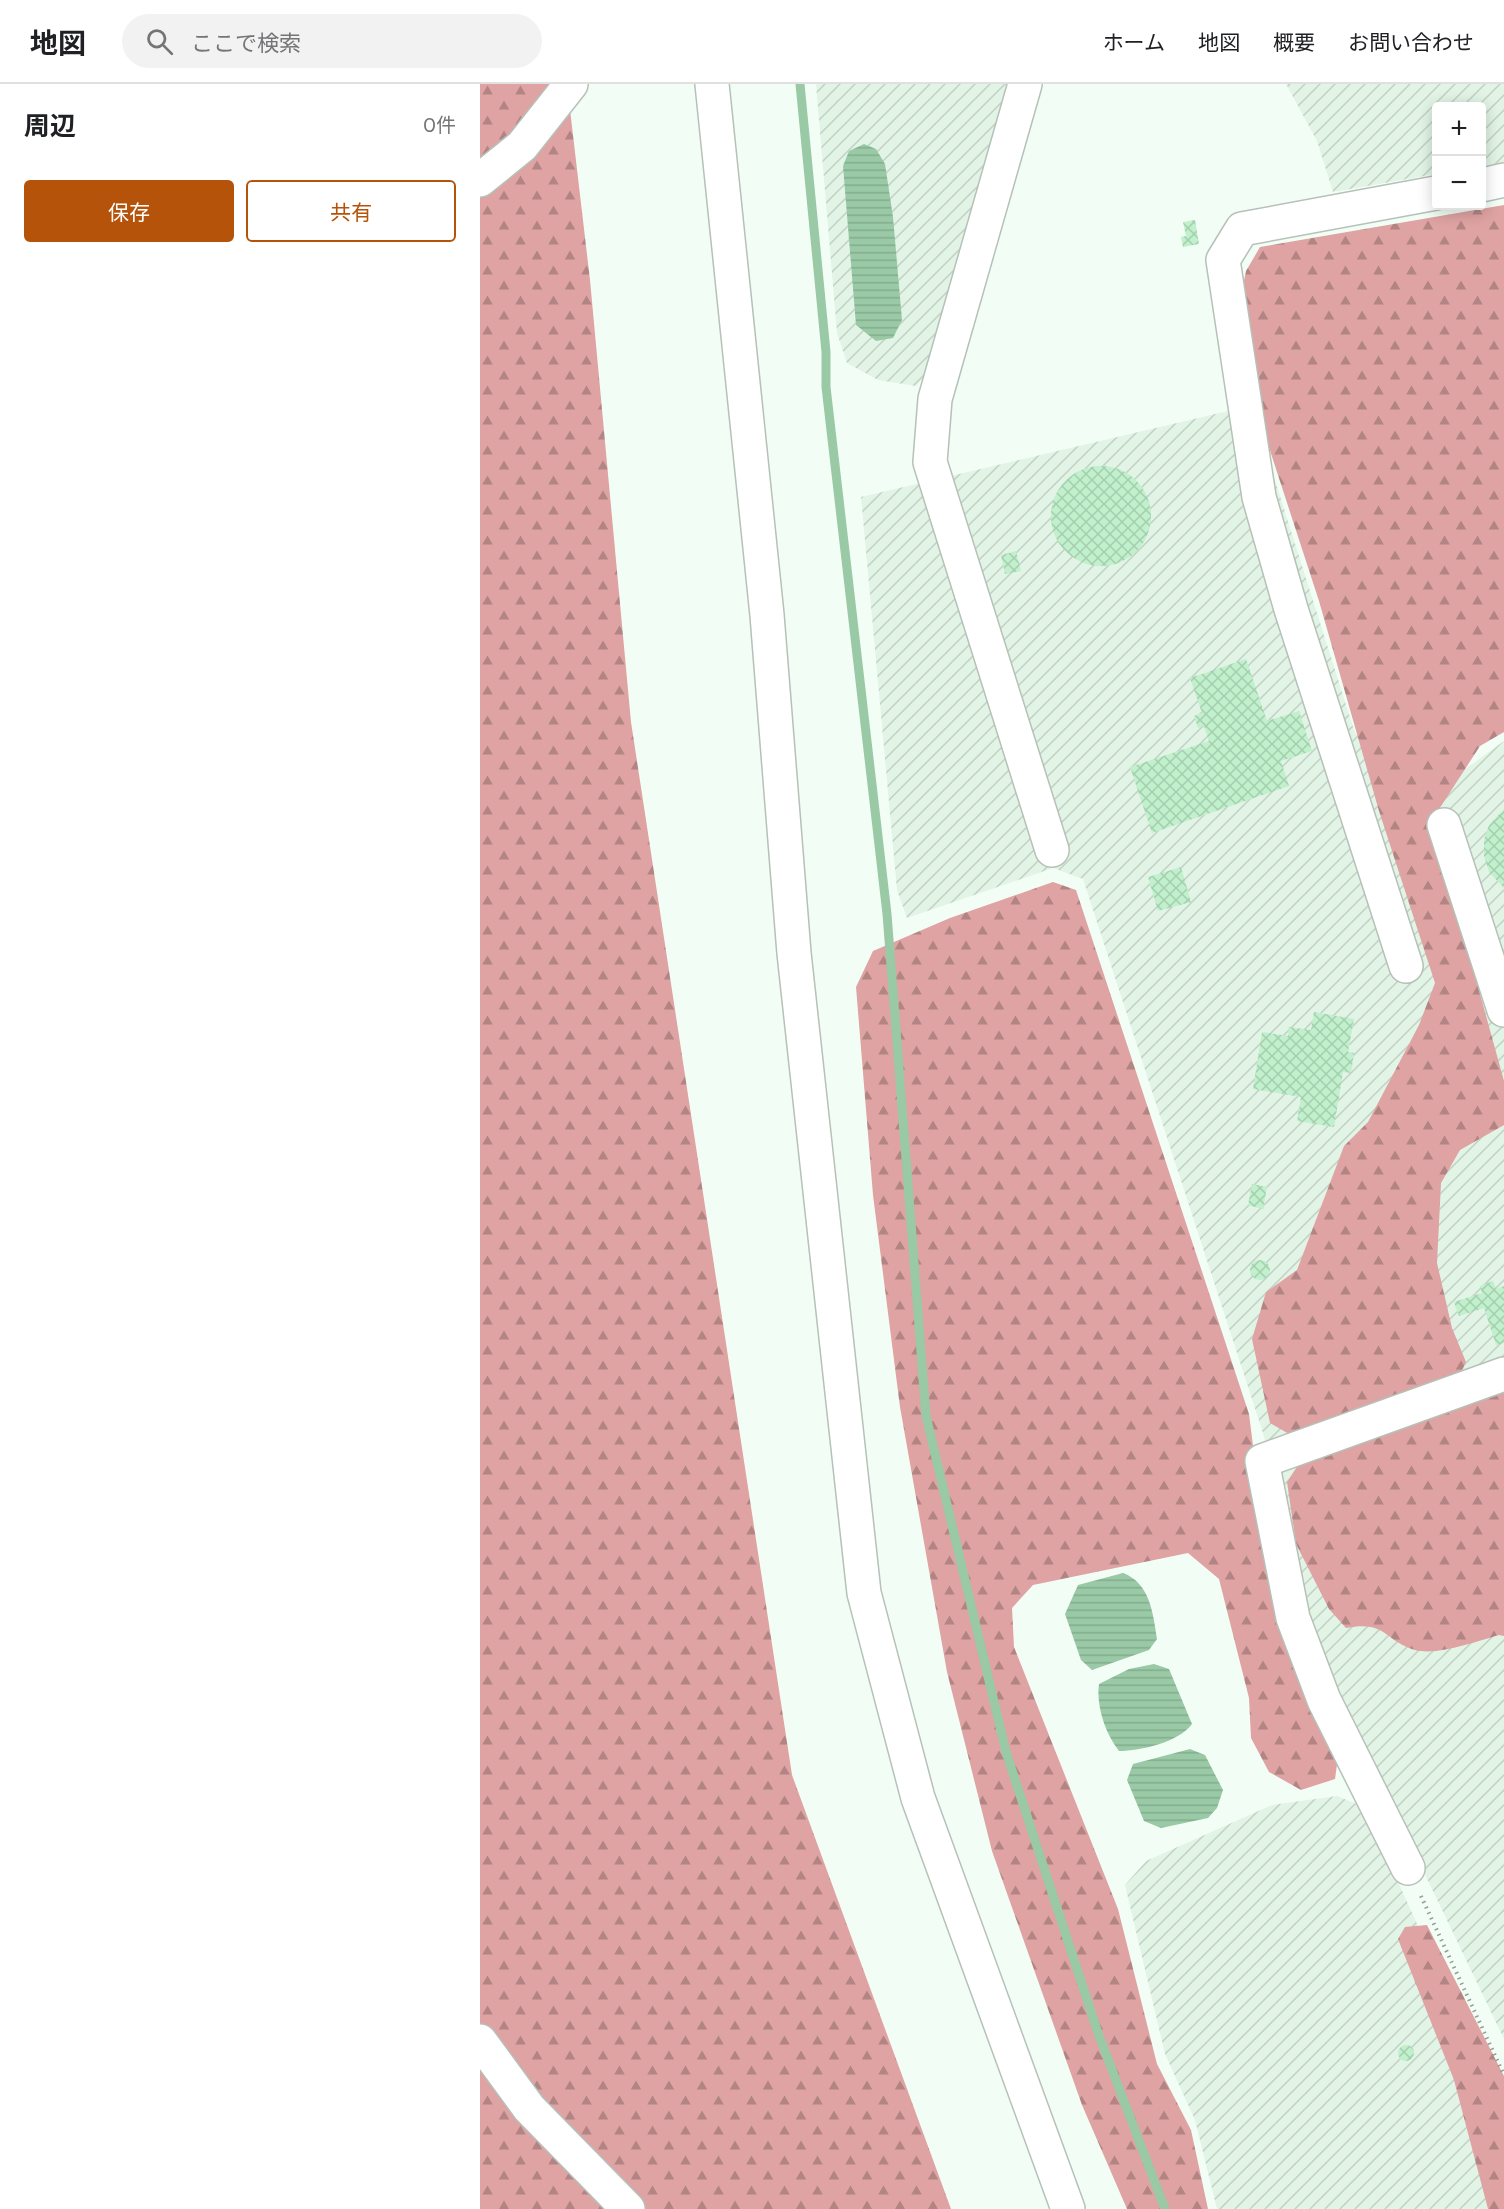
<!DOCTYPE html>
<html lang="ja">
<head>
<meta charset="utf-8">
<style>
  :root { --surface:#fff; --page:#f2f2f2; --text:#202124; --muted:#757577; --line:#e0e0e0; --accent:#b45309 }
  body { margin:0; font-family:Commissioner,"Noto Sans JP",sans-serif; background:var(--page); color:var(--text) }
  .controls { position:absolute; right:18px; top:18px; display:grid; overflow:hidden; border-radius:6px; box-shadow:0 3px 15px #0003 }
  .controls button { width:54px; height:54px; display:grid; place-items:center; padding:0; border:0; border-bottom:2px solid var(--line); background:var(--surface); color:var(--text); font:30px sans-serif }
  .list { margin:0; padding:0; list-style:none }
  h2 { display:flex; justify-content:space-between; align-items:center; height:78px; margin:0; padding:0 24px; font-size:26px }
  h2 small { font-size:20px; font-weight:400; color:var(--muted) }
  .actions { display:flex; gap:12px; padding:18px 24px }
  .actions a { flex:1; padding:14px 0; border:2px solid var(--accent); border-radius:6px; text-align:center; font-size:21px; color:var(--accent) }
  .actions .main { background:var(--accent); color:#fff }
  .icon { flex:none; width:33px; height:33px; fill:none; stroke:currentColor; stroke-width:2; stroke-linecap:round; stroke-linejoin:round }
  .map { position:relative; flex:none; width:1024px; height:2125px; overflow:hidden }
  header { display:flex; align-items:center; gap:36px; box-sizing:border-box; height:84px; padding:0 30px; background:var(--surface); border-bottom:2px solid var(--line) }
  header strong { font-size:28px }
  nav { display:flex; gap:33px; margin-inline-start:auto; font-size:21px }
  .search { width:420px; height:54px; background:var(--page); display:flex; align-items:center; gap:15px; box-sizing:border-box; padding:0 21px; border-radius:33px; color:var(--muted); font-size:22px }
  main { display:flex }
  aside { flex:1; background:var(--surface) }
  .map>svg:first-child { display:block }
</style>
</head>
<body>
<header>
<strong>地図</strong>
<div class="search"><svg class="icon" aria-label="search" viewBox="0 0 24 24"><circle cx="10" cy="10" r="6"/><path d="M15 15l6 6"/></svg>ここで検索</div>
<nav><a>ホーム</a><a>地図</a><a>概要</a><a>お問い合わせ</a></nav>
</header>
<main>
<aside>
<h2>周辺<small>0件</small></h2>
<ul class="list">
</ul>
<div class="actions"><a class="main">保存</a><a>共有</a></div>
</aside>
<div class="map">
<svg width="1024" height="2125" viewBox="0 0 1024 2125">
  <defs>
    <pattern id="industrial-furrows" width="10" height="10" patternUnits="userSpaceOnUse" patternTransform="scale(1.5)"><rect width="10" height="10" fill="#e1f4e5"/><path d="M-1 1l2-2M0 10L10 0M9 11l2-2" fill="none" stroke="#c1d1c4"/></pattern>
    <pattern id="forest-firs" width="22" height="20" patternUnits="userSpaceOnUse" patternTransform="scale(1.5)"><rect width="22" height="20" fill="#dea3a2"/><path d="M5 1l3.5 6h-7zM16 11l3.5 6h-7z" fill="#b38484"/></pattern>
    <pattern id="water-rules" width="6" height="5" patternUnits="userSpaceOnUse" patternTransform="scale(1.5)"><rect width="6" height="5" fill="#9ac9a6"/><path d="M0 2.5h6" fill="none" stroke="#84ac8f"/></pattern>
    <pattern id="building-cross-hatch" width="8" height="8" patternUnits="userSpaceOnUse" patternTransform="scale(1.5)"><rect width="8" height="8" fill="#c0f0cc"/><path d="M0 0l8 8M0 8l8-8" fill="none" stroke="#a5ceaf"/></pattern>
  </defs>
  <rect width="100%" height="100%" fill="#f2fef5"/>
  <path fill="url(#industrial-furrows)" d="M336 0H534L455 281 436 302 398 296 367 279 357 249Z
    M806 0H1024V78L1002 82V22H956V90L853 108 837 57Z
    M748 327 787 371 875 649 928 690 962 702 1024 657V1955L879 1653 828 1536 783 1349 603 795 573 784 427 834 417 806 381 413Z
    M857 1712 884 1723 979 1932 1024 2125H737L715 2036 685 1970 645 1801 666 1777 792 1721Z"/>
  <path fill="url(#forest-firs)" d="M0 0H87L110 196 151 638 312 1691 471 2125H0Z
    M1024 121V648L1000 662 952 736 1024 997V1041L980 1066 961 1099 957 1179 972 1244 986 1278 977 1297 809 1350 790 1339 772 1255 786 1208 817 1186 864 1062 888 1038 939 941 955 899 899 727 839 517 782 342 760 215 766 187 780 163Z
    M573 798 596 806 769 1330 783 1441 858 1673 855 1695 821 1706 789 1688 771 1654 769 1614 739 1495 708 1469 553 1501 532 1524 534 1563 638 1825 677 1980 711 2046 728 2125H647L602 2021 512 1767 467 1588 420 1323 393 1111 376 903 393 867 470 834Z
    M1024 1306V1552L1019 1551C997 1557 958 1572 935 1566 904 1557 907 1536 866 1544L849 1525 816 1460 807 1398 824 1372Z
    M947 1841 1024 1992V2125H1008L974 1996 918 1855 925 1843Z"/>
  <path fill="url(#water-rules)" d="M384 60 396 65 405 80 413 133 422 236 413 254 396 257 376 241 363 82 369 67Z
    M643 1489C670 1499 673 1529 677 1555L669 1566 612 1586 601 1576 585 1530 598 1501Z
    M674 1580 689 1585 712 1640C699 1658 661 1667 639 1667 625 1649 616 1622 619 1600L649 1585Z
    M710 1665 725 1671 743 1706 737 1724 728 1734 681 1744 664 1737 647 1696 653 1680Z"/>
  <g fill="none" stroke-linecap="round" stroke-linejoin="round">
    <path stroke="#9ac9a6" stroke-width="9" d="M320 0 346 268V303L407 830 446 1332 526 1668 618 1949 685 2125"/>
  </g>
  <path fill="url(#building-cross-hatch)" d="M715 136 719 160 703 163 701 153 706 152 703 138Z
    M571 432a50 50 0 1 1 100 0a50 50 0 1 1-100 0Z
    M536 467 541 487 525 490 521 471Z
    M766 575 787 637 819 627 832 667 801 677 809 702 672 749 650 683 729 657 724 642 718 644 714 632 722 629 710 594Z
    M1024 725V804L1009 788 1004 772V756L1009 741Z
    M701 783 711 818 678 827 668 793Z
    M834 928 874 935 868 968 874 969 871 989 863 988 854 1043 817 1037 821 1013 773 1005 782 948 808 952 809 943 831 946Z
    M772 1100 787 1103 783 1125 768 1121Z
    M770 1186a10 10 0 1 1 20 0a10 10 0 1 1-20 0Z
    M1013 1197 1016 1205 1024 1202V1259L1016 1261 1004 1224 979 1232 974 1218 1002 1209 1000 1202Z
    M918 1969a8 8 0 1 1 16 0a8 8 0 1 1-16 0Z"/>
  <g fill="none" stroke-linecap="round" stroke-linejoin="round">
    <defs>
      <path id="minor" d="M232 0 287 531 314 869 384 1509 438 1714 588 2125
        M545 0 455 315 450 378 572 766
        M0 96 42 62 91 0
        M1002 101 1024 96
        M964 741 1024 926
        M926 882 811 525 779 413 743 176 762 145 956 109
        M928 1784 844 1616 813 1534 782 1377 1024 1290
        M0 1957 49 2024 148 2125"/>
    </defs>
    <use href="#minor" stroke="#b6c1b8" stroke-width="36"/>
    <path stroke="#949d96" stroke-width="4" stroke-dasharray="1.5 4.5" stroke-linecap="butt" d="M941 1812 1024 1991"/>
    <use href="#minor" stroke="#fff" stroke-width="33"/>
  </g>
</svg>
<div class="controls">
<button>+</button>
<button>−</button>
</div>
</div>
</main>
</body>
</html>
